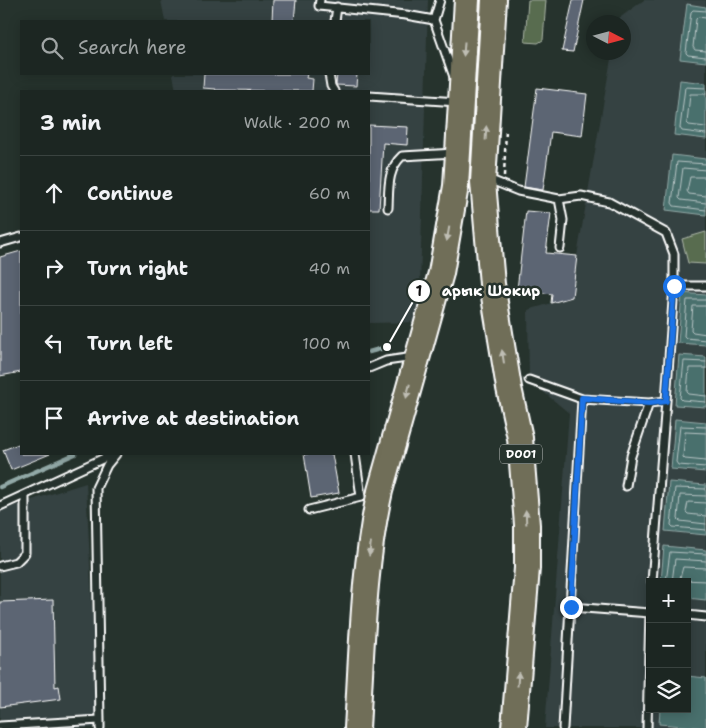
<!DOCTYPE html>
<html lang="en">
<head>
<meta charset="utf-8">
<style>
  :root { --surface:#1c2622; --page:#29322f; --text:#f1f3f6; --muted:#a0a5a5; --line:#3a4340 }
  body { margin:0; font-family:"Shantell Sans",sans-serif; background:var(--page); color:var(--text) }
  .controls { position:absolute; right:15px; bottom:15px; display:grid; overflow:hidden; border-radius:0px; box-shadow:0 2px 12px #0003 }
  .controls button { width:45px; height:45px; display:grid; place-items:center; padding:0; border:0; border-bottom:1px solid var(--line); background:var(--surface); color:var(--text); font:25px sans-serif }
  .compass { position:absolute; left:586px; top:15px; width:45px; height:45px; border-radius:50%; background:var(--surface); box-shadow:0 2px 12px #0003; rotate:96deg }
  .stop { position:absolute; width:15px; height:15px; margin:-11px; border:4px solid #1a73e8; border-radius:50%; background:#fff }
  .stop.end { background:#1a73e8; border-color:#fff; box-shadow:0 1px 5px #0008 }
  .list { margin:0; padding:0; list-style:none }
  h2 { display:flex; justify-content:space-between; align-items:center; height:65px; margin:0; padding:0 20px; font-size:21px }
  h2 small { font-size:16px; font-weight:400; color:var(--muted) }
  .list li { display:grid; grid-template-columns:32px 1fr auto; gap:15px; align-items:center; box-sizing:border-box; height:75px; padding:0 20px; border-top:1px solid var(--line) }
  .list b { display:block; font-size:19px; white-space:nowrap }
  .list em { font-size:16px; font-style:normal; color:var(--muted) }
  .icon { flex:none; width:28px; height:28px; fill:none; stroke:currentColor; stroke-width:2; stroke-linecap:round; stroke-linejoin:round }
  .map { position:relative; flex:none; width:706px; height:728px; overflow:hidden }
  .search { position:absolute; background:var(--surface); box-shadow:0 2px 12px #0003; left:20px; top:20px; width:350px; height:55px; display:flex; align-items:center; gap:12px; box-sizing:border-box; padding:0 18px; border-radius:0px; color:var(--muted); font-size:19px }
  .panel { position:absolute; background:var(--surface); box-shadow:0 2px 12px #0003; left:20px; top:90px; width:350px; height:365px; border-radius:0px }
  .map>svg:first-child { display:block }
</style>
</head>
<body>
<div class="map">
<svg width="706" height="728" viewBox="0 0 706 728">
  <rect width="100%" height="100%" fill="#26332d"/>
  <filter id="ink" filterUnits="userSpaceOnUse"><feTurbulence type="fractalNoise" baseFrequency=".02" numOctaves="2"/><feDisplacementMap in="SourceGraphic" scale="10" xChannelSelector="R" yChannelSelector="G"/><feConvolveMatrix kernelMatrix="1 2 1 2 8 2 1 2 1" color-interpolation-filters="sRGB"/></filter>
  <g filter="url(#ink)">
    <path fill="#364242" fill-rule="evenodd" d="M161 0H428L419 322 369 323V91H176L173 74H369V21H165Z
      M644 0H706V728H545L569 413 529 380 528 310 572 297 577 256 612 53 624 52V22H618V19ZM650 582H687V709H650Z
      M86 483 98 728H0V510Z"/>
    <path fill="#596c50" stroke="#acb6a8" d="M528 0H546L543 40 538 43 525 42Z
      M706 232V264L688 263 682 239Z"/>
    <path fill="#4a6f6d" stroke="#92a9a7" d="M687 4 706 7V62L680 59Z
      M680 80 706 83V139L674 135Z
      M672 155 706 159V215L666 210Z
      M682 293 706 295V345L678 343Z
      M679 355 706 357V407L675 405Z
      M675 419 706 422V472L671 469Z
      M669 482 706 485V535L665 531Z
      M664 546 706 550V600L687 598V582H661Z
      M687 676 706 678V728L659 724 660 709H687Z"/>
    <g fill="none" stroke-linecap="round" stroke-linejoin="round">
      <path stroke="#b7c5c5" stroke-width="1" d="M706 11 693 10 691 12 686 53 688 55 706 57
        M706 18 698 17 696 19 693 47 695 50 706 51
        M706 88 685 87 680 128 682 131 706 134
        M706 94H690L687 123 689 125 706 127
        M706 164 677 162 672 203 674 206 706 210
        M706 170 683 168 679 198 681 200 706 203
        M706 177H690L687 191 689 194 706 196
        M706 300H687L684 336 686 338 706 340
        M706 306H693L691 330 693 332 706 334
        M706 362 684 361 680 398 682 400 706 402
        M706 368H689L687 392 689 394 706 396
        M706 427 680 426 676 462 678 465 706 467
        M706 433 685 432 683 457 685 459 706 461
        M706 489 675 488 671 525 673 527 706 530
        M706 496 680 495 678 519 680 521 706 524
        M706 503 688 502 686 512 688 514 706 516
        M706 568 683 567 680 578 683 580 706 581
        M666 582 670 552 706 554
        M672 582 675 559 706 561"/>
      <path stroke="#92a9a7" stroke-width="4.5" d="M369 352 387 347
        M0 487 75 454"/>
    </g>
    <path fill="#5c6573" stroke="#fff" d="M273 0H296L294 21H272Z
      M573 0H584L573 52 562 51Z
      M204 74H307L306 78 313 79 312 91 215 90V89L203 88Z
      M337 74H357L356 86 336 85Z
      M537 88 587 94 582 136 551 132 543 190 524 187Z
      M369 125 408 127 407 145 383 143 379 209H369Z
      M526 211 551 213 546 253 577 256 572 297 551 303 552 294 517 290Z
      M21 251V372L0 376V257Z
      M21 443V454H50L11 470 3 450Z
      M304 454H332L339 493 311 498Z
      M53 600 55 687 59 686 61 699 0 707V602Z"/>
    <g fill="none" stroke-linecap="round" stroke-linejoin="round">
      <defs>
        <path id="service" d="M320 0 319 6 406 15 434 20 454 77
          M434 20 440 0
          M335 21 337 7
          M329 74 331 86 334 91
          M369 96 458 102
          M486 178 518 191 559 199 563 220 560 248
          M559 199 581 196 609 202 666 233 674 254V286
          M388 208C389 188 387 170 402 156L455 153
          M0 243 21 237
          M369 368 386 361 414 357
          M529 380 582 399 649 403 666 401 674 286H706
          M626 486 631 456 649 403
          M0 506 113 454
          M309 510 361 497 355 454
          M0 566 16 562 25 553V495
          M652 582 666 401
          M571 607 650 613
          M687 615 706 617
          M0 726 100 720 96 488 107 465 116 454
          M100 728V720
          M563 728 582 399
          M647 728 650 611"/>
        <path id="trunk" d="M494 0 483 182 492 284 509 388 520 438 527 525V568L514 728
          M357 728C362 649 363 568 380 491L441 273 456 186 467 0"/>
      </defs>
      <use href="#service" stroke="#fff" stroke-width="11"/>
      <use href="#trunk" stroke="#fff" stroke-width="28"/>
      <path stroke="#fff" stroke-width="2.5" stroke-dasharray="4 4" stroke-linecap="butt" d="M504 176 506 129"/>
      <use href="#service" stroke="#26332d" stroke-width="7"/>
      <use href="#trunk" stroke="#706e59" stroke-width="24"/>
    </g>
    <defs><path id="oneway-solid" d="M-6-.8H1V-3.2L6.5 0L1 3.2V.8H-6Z" transform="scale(1.25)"/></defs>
    <g fill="#bfbeb4">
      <use href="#oneway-solid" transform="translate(464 49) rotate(94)"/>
      <use href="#oneway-solid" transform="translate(486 133) rotate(-87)"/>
      <use href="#oneway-solid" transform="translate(448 234) rotate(100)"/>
      <use href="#oneway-solid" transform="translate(503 357) rotate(-99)"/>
      <use href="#oneway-solid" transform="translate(408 391) rotate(104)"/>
      <use href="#oneway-solid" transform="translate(526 517) rotate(-93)"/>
      <use href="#oneway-solid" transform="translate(370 549) rotate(97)"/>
      <use href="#oneway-solid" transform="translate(518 679) rotate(-86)"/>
    </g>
  </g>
  <g fill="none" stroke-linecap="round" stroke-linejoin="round" filter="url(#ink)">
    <path stroke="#1a73e8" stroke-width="6" d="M571 607 582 398 649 403 666 401 674 286"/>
  </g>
  <g text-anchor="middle" stroke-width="5" stroke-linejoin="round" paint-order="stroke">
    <rect fill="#26332d" stroke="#bec2c0" stroke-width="1" x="500" y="444.5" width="42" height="19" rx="4"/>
    <g font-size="12" font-weight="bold" fill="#fff">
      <text x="521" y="458">D001</text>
    </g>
  </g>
  <path fill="none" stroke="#fff" stroke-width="2" d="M387 347L419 291"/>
  <g fill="#fff" stroke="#26332d" stroke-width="2">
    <circle cx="387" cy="347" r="5"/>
    <circle cx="419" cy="291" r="12"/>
  </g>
  <g font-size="15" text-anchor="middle" font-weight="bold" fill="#111">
    <text x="419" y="296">1</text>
  </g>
  <g font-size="15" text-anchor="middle" font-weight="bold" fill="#fff" stroke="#26332d" stroke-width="5" stroke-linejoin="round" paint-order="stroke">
    <text x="491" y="296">арык Шокир</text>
  </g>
</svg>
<div class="controls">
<button>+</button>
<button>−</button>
<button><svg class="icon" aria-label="layers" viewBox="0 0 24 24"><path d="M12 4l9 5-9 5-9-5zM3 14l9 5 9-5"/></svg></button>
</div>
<svg class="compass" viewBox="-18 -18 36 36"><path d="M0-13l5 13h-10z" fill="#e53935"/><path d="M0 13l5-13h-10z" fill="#a0a5a5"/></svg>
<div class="stop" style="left:674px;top:286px"></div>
<div class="stop end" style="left:571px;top:607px"></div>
<div class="search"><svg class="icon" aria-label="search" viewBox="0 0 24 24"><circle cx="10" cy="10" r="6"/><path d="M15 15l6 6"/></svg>Search here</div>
<section class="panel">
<h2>3 min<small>Walk · 200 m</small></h2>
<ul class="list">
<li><svg class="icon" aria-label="ahead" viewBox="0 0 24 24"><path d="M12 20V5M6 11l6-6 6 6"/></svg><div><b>Continue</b></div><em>60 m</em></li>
<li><svg class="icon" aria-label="right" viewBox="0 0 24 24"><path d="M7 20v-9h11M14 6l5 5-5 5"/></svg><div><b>Turn right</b></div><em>40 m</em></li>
<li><svg class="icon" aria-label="left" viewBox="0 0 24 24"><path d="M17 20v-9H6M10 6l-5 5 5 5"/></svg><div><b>Turn left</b></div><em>100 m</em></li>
<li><svg class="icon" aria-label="arrive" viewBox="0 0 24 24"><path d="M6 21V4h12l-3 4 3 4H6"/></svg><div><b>Arrive at destination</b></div></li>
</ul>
</section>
</div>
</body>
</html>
